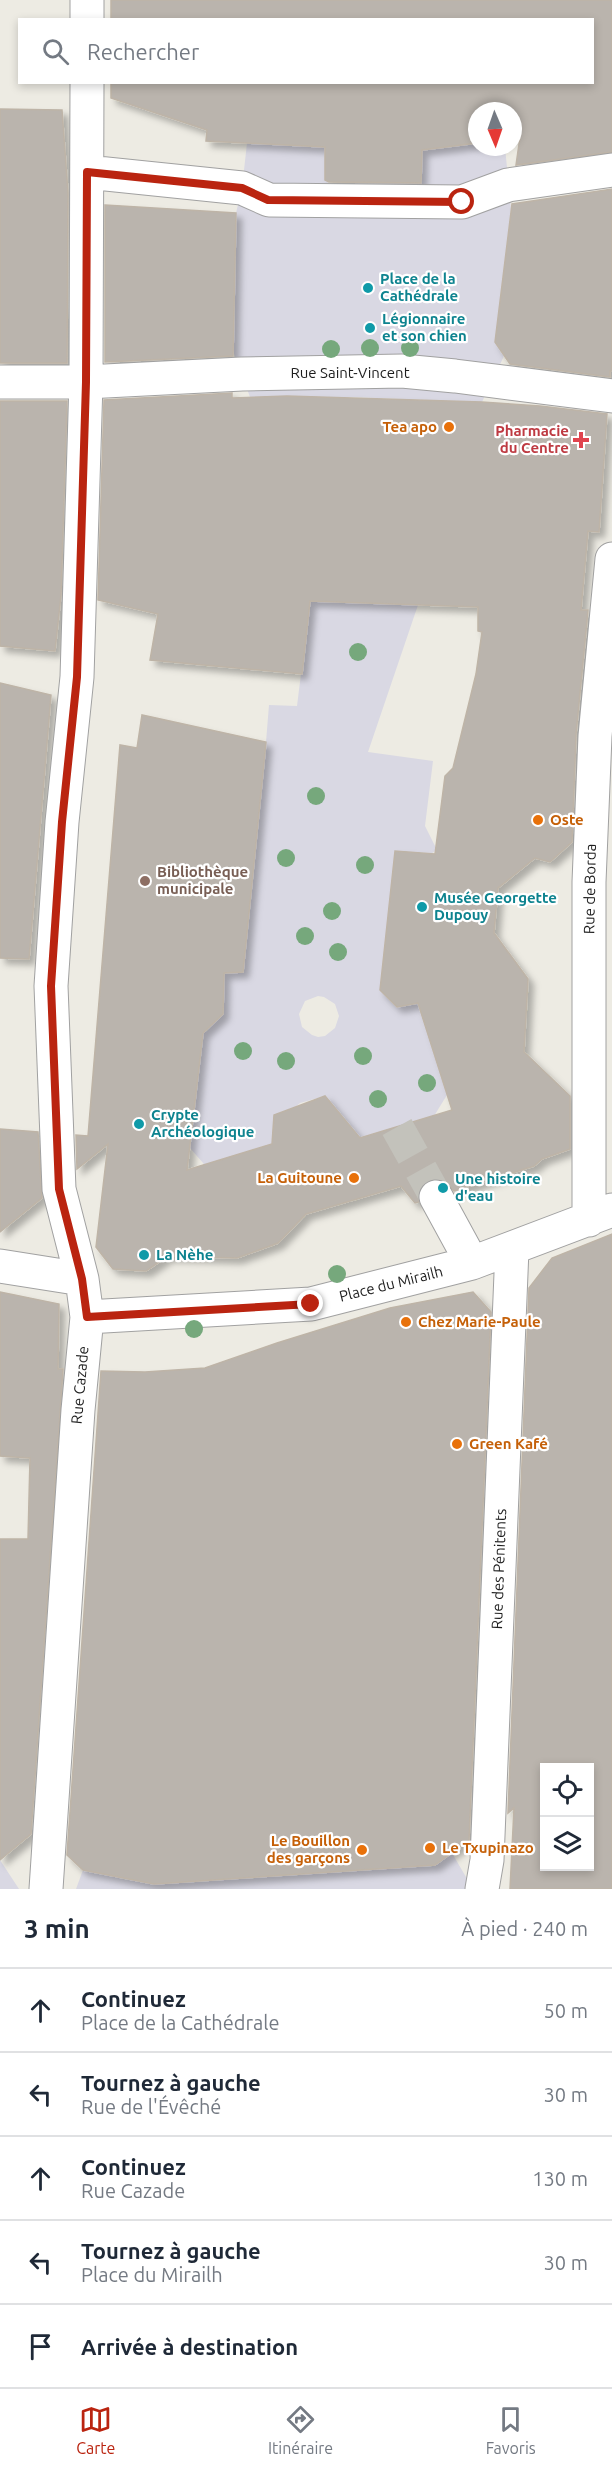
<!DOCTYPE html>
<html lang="fr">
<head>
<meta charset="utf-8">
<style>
  :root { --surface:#fff; --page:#f6f6f7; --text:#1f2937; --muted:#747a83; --line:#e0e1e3; --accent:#ba2410 }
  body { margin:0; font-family:Ubuntu,sans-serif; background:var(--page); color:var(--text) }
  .controls { position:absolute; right:18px; bottom:18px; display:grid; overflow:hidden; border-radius:0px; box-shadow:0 3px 9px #0003 }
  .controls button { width:54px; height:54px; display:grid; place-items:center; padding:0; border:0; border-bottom:2px solid var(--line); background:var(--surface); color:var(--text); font:30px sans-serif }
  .compass { position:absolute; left:468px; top:102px; width:54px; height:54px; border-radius:50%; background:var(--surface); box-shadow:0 3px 9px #0003; rotate:178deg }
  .stop { position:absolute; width:18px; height:18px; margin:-14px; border:4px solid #ba2410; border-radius:50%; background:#fff }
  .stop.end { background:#ba2410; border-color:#fff; box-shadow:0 2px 6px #0008 }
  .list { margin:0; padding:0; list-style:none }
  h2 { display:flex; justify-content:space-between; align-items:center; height:78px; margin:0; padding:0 24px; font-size:26px }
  h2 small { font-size:20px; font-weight:400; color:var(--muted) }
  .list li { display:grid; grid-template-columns:39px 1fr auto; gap:18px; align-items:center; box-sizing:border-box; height:84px; padding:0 24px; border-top:2px solid var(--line) }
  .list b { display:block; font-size:22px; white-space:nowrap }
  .list p { margin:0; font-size:20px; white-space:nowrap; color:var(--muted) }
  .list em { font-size:20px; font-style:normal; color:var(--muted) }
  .icon { flex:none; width:33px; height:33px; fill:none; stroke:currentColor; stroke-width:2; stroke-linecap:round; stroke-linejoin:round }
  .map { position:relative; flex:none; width:612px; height:1889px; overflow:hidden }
  .search { position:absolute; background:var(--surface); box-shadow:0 3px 9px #0003; left:18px; right:18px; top:18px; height:66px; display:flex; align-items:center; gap:15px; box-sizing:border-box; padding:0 21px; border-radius:0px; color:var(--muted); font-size:22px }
  .sheet { height:498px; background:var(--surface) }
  nav { display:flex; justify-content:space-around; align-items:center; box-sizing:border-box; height:84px; border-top:2px solid var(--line); background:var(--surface); font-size:16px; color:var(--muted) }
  nav a { display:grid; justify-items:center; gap:3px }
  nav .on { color:var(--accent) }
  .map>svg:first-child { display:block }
</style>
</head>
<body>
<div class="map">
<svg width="612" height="1889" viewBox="0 0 612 1889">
  <defs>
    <filter id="shadow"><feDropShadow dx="5.5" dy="5.5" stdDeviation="3" flood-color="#0004"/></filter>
  </defs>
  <rect width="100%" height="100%" fill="#edebe3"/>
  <path fill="#d9d8e3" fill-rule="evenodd" d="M422 130 477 131V147H505L511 209 498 317 497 345 504 356 482 402V412L428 400 349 397H250L233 351 236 213 242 188 247 143 326 131 325 180 330 184 416 183 422 179Z
    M310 601 418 605 368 752 433 761 425 826 437 850 432 853 395 852 381 991 398 1007 430 1000V1041L447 1095 434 1116 360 1138 325 1096 300 1103 293 1109 274 1115 272 1144 254 1149 251 1167 216 1178 190 1148 203 1033 223 1014 224 972 266 742 269 705 297 706ZM318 996 324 997 335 1004 339 1016 335 1028 325 1036 318 1037 312 1035 302 1027 299 1014 305 1001Z
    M452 1853 473 1889H76L83 1870 435 1865Z
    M0 1860 19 1889H0Z"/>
  <path fill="#bab4ad" stroke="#beb4a7" stroke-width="1.5" fill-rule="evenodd" filter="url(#shadow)" d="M111 0H612V152L516 165 520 137 513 138V111H477V143L422 150 421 183 329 182 325 180V147L206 141 207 130 111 98V82H592V20H111Z
    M0 109 62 110 68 193 67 363H0Z
    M612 189V371H610V377L510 364 495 342 512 204Z
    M105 205 236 213 233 356 105 362Z
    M232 393V398L287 396 482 402 540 406 607 414 599 532 588 531 581 610H588L576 734 572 842 550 862 535 858 498 888 494 933 528 979 524 1052 570 1096V1149L542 1159 534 1166 454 1191 445 1181 437 1178 428 1180 420 1188 419 1202 415 1203 401 1186 306 1214 278 1243 237 1258 168 1256 146 1271 113 1269 96 1247 108 1144 77 1169 76 1135 88 1136 120 745 137 748 142 715 266 742 243 972 224 973 223 1014 203 1033 187 1170 272 1144 274 1115 325 1096 360 1138 452 1110 418 1003 397 1007 380 990 395 851 435 854 445 776 453 768 476 674 482 632 478 631V607L310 601 302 674 150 660 158 614 98 600 104 400Z
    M0 401H67L61 595 55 651 0 646Z
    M0 683 51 695 29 959 0 958Z
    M0 1129 38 1132 42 1198 0 1232Z
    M612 1234V1889H510L514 1808 508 1813 529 1288 552 1258ZM544 1767H590V1866H544Z
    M0 1292 59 1304 58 1369H63L31 1834 0 1860V1539H28L30 1458 0 1456Z
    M473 1292 491 1312 469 1840 435 1865 154 1884 83 1870 67 1855 101 1371 145 1372 205 1368 277 1343 390 1308Z"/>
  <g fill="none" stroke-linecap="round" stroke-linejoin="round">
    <path stroke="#c3c2bb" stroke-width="33" stroke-dasharray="33 16" stroke-linecap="butt" d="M397 1127 436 1197"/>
    <defs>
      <path id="street" d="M87 0V20
        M87 172 242 188 269 200 462 202 508 185 612 170
        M0 382H86L242 374 402 371 455 376 612 396
        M436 1197 472 1263
        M589 1220V882L595 736 612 559
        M0 1266 82 1279
        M87 1317 311 1304 472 1263 612 1210
        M46 1889 78 1410 87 1317 82 1279 59 1189 51 986 62 822 77 677 86 382 87 82
        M482 1889 487 1860 512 1249"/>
    </defs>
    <use href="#street" stroke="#a1a1a1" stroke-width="35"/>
    <use href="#street" stroke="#fff" stroke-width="33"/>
  </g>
  <g fill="#76a87c">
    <circle cx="370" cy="348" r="9"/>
    <circle cx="410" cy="348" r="9"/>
    <circle cx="331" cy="349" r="9"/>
    <circle cx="358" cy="652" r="9"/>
    <circle cx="316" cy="796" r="9"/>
    <circle cx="286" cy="858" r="9"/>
    <circle cx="365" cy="865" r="9"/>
    <circle cx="332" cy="911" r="9"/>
    <circle cx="305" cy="936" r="9"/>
    <circle cx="338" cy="952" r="9"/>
    <circle cx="243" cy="1051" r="9"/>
    <circle cx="363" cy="1056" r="9"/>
    <circle cx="286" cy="1061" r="9"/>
    <circle cx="427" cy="1083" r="9"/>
    <circle cx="378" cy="1099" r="9"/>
    <circle cx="337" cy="1274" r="9"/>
    <circle cx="194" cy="1329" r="9"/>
  </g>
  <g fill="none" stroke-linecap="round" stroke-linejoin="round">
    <path stroke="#ba2410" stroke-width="8" d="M311 1304 87 1317 82 1279 59 1189 51 986 62 822 77 677 86 382 87 172 242 188 268 200 462 202"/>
  </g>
  <g fill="#0f9aa8" stroke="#fff" stroke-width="2">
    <circle cx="368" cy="288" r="6"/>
    <circle cx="370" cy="328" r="6"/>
    <circle cx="422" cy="907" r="6"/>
    <circle cx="139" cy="1124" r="6"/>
    <circle cx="443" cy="1188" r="6"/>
    <circle cx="144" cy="1255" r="6"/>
  </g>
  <g fill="#e8710a" stroke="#fff" stroke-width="2">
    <circle cx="449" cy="427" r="6"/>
    <circle cx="538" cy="820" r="6"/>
    <circle cx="354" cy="1178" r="6"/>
    <circle cx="406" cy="1322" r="6"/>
    <circle cx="457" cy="1444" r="6"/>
    <circle cx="430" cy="1848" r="6"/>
    <circle cx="362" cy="1850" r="6"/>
  </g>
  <path fill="#e0444e" stroke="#fff" stroke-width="2" d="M578 431h6v6h6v6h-6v6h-6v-6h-6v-6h6z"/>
  <circle fill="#8d6e63" stroke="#fff" stroke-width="2" cx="145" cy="881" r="6"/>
  <g text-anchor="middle" stroke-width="4.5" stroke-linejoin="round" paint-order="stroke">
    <g font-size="15" font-weight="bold" fill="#0d838f" stroke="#fff" text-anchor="start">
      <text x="380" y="284">Place de la<tspan x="380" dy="17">Cathédrale</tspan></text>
      <text x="382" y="324">Légionnaire<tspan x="382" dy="17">et son chien</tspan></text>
      <text x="434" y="903">Musée Georgette<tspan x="434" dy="17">Dupouy</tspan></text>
      <text x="151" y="1120">Crypte<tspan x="151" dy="17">Archéologique</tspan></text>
      <text x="455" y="1184">Une histoire<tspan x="455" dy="17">d'eau</tspan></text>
      <text x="156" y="1260">La Nèhe</text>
    </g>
    <g font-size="15" fill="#1d1d1d" stroke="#fff">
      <text x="350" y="378">Rue Saint-Vincent</text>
      <text transform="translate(590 889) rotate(-89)" y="5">Rue de Borda</text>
      <text transform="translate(391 1284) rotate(-14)" y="5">Place du Mirailh</text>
      <text transform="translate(80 1385) rotate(-85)" y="5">Rue Cazade</text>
      <text transform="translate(499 1569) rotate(-88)" y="5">Rue des Pénitents</text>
    </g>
    <g font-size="15" font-weight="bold" fill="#c56008" stroke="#fff" text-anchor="start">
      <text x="437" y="432" text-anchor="end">Tea apo</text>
      <text x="550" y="825">Oste</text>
      <text x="342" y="1183" text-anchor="end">La Guitoune</text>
      <text x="418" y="1327">Chez Marie-Paule</text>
      <text x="469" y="1449">Green Kafé</text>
      <text x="350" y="1846" text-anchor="end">Le Bouillon<tspan x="350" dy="17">des garçons</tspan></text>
      <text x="442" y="1853">Le Txupinazo</text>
    </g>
    <g font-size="15" font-weight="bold" fill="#be3a42" stroke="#fff" text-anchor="end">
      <text x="569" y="436">Pharmacie<tspan x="569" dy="17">du Centre</tspan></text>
    </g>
    <g font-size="15" font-weight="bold" fill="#785e54" stroke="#fff" text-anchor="start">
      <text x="157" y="877">Bibliothèque<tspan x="157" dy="17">municipale</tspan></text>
    </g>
  </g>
</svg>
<div class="controls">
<button><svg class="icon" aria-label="locate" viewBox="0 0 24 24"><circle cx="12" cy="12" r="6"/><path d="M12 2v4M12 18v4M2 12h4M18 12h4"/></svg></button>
<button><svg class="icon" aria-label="layers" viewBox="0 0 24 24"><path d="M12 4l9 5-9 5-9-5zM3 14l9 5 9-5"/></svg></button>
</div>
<svg class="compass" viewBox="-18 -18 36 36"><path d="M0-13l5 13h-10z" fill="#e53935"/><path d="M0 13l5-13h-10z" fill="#747a83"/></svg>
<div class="stop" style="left:462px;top:202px"></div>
<div class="stop end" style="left:311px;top:1304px"></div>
<div class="search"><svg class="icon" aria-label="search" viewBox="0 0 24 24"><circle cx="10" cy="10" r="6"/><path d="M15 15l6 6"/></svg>Rechercher</div>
</div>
<section class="sheet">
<h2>3 min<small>À pied · 240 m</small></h2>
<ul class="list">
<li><svg class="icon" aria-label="ahead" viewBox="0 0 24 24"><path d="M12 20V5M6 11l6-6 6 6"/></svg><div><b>Continuez</b><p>Place de la Cathédrale</p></div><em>50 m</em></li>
<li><svg class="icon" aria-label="left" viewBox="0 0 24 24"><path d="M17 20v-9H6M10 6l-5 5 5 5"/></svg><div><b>Tournez à gauche</b><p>Rue de l'Évêché</p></div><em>30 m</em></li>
<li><svg class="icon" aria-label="ahead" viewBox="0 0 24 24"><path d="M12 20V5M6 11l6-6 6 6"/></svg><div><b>Continuez</b><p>Rue Cazade</p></div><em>130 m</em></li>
<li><svg class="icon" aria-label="left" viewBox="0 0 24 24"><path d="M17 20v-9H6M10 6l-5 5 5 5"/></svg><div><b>Tournez à gauche</b><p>Place du Mirailh</p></div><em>30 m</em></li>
<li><svg class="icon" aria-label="arrive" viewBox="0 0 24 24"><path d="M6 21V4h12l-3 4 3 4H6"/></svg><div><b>Arrivée à destination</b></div></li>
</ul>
</section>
<nav>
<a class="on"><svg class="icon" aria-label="map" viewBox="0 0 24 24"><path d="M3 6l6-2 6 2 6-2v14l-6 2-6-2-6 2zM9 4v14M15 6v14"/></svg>Carte</a>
<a><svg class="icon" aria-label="directions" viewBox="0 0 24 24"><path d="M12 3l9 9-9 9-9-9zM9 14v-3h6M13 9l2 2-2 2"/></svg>Itinéraire</a>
<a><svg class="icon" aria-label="saved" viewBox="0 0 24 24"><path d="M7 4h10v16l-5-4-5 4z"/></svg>Favoris</a>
</nav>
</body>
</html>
